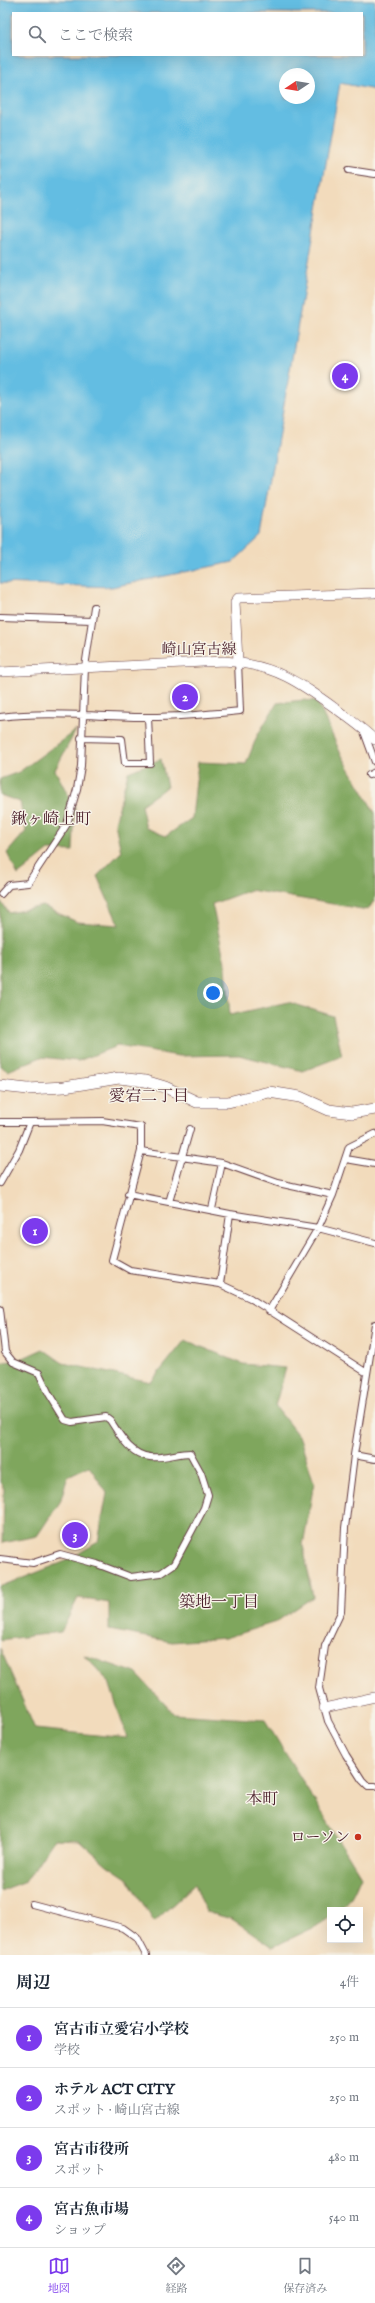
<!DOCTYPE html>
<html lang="ja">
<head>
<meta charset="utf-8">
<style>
  :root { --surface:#fff; --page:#f2f2f3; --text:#1f2937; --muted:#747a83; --line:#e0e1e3; --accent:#7c3aed }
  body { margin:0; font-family:"IM FELL English","Noto Serif JP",serif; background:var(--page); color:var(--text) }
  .controls { position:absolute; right:12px; bottom:12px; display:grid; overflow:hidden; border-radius:0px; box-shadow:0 4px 16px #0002 }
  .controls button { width:36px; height:36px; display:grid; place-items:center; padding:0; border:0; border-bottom:1px solid var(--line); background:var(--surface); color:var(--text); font:20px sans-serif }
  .compass { position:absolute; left:279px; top:68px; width:36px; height:36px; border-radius:50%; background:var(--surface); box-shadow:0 4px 16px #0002; rotate:258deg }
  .you { position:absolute; left:213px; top:993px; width:14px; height:14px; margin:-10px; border:3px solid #fff; border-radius:50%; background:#1a73e8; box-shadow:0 0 0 6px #1a73e833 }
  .badge { display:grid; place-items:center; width:26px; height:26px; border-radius:50%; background:var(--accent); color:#fff; font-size:13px; font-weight:700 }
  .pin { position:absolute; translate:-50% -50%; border:2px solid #fff; box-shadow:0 1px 4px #0006 }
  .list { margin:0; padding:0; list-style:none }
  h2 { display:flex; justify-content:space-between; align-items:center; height:52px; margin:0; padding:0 16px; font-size:17px }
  h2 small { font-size:13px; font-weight:400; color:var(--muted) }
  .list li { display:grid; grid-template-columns:26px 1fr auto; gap:12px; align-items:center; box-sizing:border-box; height:60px; padding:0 16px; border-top:1px solid var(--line) }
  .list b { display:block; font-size:15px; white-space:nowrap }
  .list p { margin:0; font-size:13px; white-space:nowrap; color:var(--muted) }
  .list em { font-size:13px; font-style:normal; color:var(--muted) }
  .icon { flex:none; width:22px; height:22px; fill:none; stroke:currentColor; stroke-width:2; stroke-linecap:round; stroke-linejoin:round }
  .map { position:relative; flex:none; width:375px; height:1955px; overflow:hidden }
  .search { position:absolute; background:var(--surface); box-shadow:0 4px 16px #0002; left:12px; right:12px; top:12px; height:44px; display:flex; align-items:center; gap:10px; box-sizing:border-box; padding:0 14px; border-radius:0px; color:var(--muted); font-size:15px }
  .sheet { height:292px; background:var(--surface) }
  nav { display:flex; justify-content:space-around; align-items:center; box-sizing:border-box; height:56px; border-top:1px solid var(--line); background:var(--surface); font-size:11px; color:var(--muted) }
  nav a { display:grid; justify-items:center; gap:2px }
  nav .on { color:var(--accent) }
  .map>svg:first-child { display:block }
</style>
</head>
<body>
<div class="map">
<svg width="375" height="1955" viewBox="0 0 375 1955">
  <rect width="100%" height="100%" fill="#f7f3e8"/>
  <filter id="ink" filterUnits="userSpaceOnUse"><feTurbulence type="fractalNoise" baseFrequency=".025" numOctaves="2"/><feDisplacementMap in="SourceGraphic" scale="8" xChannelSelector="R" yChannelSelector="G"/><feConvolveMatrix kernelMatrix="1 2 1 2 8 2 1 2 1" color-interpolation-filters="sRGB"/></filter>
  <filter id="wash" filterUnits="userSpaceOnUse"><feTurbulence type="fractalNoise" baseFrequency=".012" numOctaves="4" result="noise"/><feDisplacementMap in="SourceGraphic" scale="16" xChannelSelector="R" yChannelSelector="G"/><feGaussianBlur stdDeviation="0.9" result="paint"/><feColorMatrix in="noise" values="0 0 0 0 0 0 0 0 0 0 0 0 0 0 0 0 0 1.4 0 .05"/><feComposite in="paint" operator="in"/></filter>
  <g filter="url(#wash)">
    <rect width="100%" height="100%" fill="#f2dbbc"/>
    <path fill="#7fa65d" stroke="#646244" d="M303 700 317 701 340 752 375 813V899L368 910 250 890 212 904 226 967 230 1015 288 1002 333 1016 342 1056 303 1071 239 1055 179 1056 117 1046 78 1061 41 1057 8 1071 0 1066V900L9 913 43 906 77 922 119 925 97 876 121 852 115 823 128 772 161 759 167 787 141 805 146 828 166 836 192 818 198 762 246 764 257 736 277 703Z
      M76 730 55 770 75 808 73 851 49 850 18 875 7 853 26 831 20 802 0 795V779L19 772Z
      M185 1340 243 1364 286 1368 275 1406 300 1438 314 1483 303 1545 313 1597 276 1622 225 1638 172 1642 109 1630V1603L78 1598 61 1632 0 1640V1587L66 1561 98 1542 107 1493 89 1466 68 1476 60 1502 37 1536 3 1543 4 1489 0 1482V1363L21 1359 43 1349 63 1363 151 1382Z
      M0 1648 35 1729 127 1738 109 1682 84 1655 136 1673 174 1714 265 1720 361 1876C354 1891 349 1910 330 1910V1916L317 1926 273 1947 232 1919 206 1912 195 1884 154 1922 128 1879 107 1865 79 1840 54 1839 26 1881 0 1891Z"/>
    <path fill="#64bde2" stroke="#576e86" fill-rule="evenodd" d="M0 0H375V90L340 83 261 536 233 562 112 587 0 583ZM13 13H362V55H13ZM285 74H309V98H285Z"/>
  </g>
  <g filter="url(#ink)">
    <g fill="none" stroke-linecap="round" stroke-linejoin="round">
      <defs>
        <path id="street" d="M349 170 375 174
          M0 617 92 620
          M0 717C50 711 99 717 149 717 180 717 210 714 240 711L238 662
          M363 729 375 762
          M81 738 122 739 125 763H150L148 717
          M369 775 375 772
          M1 894 9 885 28 883 67 824 77 789 81 766 85 667 94 607
          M0 1122H30
          M141 1151 222 1163
          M346 1159 375 1164
          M0 1183 19 1150 30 1122 102 1121 141 1127V1151L112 1260 130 1270 220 1284 250 1298 367 1373
          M128 1194 230 1214 318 1228 375 1243
          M169 1202 190 1129
          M212 1209 222 1163 278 1183 333 1195
          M220 1284 230 1214
          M0 1309 5 1352 13 1362 39 1373 49 1394 65 1420 72 1422 106 1417 110 1420C120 1435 130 1455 150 1457 163 1459 177 1453 190 1453L201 1473 208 1495 204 1508 174 1564 161 1573 131 1577 97 1564 60 1554 33 1563 0 1559
          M269 1311 318 1228 333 1195 349 1147 375 1134
          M375 1324 354 1455 345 1528 341 1612 325 1646 319 1688 328 1721 346 1755 362 1780 368 1786H375
          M354 1455 375 1459
          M32 1904 123 1928 137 1938 146 1955"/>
        <path id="secondary" d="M238 662 235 602 238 598 375 593
          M0 672 224 661C276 665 299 682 339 711 352 721 364 729 375 740
          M324 1708 375 1697"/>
        <path id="highway" d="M0 1086 28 1089 64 1087 119 1078 145 1081 165 1087 197 1102H228L269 1092 300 1097 329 1110 352 1113 375 1109"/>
      </defs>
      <use href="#street" stroke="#633b41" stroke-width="8"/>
      <use href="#secondary" stroke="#633b41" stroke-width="10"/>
      <use href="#highway" stroke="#633b41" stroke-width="12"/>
      <use href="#street" stroke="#fff" stroke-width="6"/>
      <use href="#secondary" stroke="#fff" stroke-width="9"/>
      <use href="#highway" stroke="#fff" stroke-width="11"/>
    </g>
  </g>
  <circle fill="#c8321e" stroke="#f7f3e8" stroke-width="1.5" cx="358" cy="1837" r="4"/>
  <g text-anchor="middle" stroke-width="3" stroke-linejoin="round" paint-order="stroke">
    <g font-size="15" fill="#4a1f2b" stroke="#f7f3e8">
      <text x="199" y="654">崎山宮古線</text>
    </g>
    <g font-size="15" fill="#4a1f2b" stroke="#f7f3e8" text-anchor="end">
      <text x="350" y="1842">ローソン</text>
    </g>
    <g font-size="16" fill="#4a1f2b" stroke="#f7f3e8">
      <text x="51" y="824">鍬ヶ崎上町</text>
      <text x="149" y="1101">愛宕二丁目</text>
      <text x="219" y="1607">築地一丁目</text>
      <text x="262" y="1804">本町</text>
    </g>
  </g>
</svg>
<div class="controls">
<button><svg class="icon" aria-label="locate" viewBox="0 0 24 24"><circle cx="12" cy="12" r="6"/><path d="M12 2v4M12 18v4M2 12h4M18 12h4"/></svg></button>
</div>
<svg class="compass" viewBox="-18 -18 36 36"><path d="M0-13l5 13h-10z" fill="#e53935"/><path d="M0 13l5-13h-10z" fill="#747a83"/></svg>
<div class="you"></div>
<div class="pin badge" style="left:35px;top:1231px">1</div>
<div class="pin badge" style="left:185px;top:697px">2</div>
<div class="pin badge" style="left:75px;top:1535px">3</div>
<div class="pin badge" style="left:345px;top:376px">4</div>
<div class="search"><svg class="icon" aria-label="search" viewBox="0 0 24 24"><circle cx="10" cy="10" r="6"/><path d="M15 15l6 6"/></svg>ここで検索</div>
</div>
<section class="sheet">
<h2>周辺<small>4件</small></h2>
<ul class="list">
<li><span class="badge">1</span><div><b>宮古市立愛宕小学校</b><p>学校</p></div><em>250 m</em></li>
<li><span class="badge">2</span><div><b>ホテル ACT CITY</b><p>スポット · 崎山宮古線</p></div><em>250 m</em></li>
<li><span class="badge">3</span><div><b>宮古市役所</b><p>スポット</p></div><em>480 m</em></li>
<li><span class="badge">4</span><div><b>宮古魚市場</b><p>ショップ</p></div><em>540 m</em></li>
</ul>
</section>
<nav>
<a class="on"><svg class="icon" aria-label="map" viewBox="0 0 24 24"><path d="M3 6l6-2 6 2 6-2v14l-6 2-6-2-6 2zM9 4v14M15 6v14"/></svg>地図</a>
<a><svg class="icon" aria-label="directions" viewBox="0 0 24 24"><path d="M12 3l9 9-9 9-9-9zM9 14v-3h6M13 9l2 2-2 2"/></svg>経路</a>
<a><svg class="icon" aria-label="saved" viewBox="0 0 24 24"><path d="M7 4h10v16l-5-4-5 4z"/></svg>保存済み</a>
</nav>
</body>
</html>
